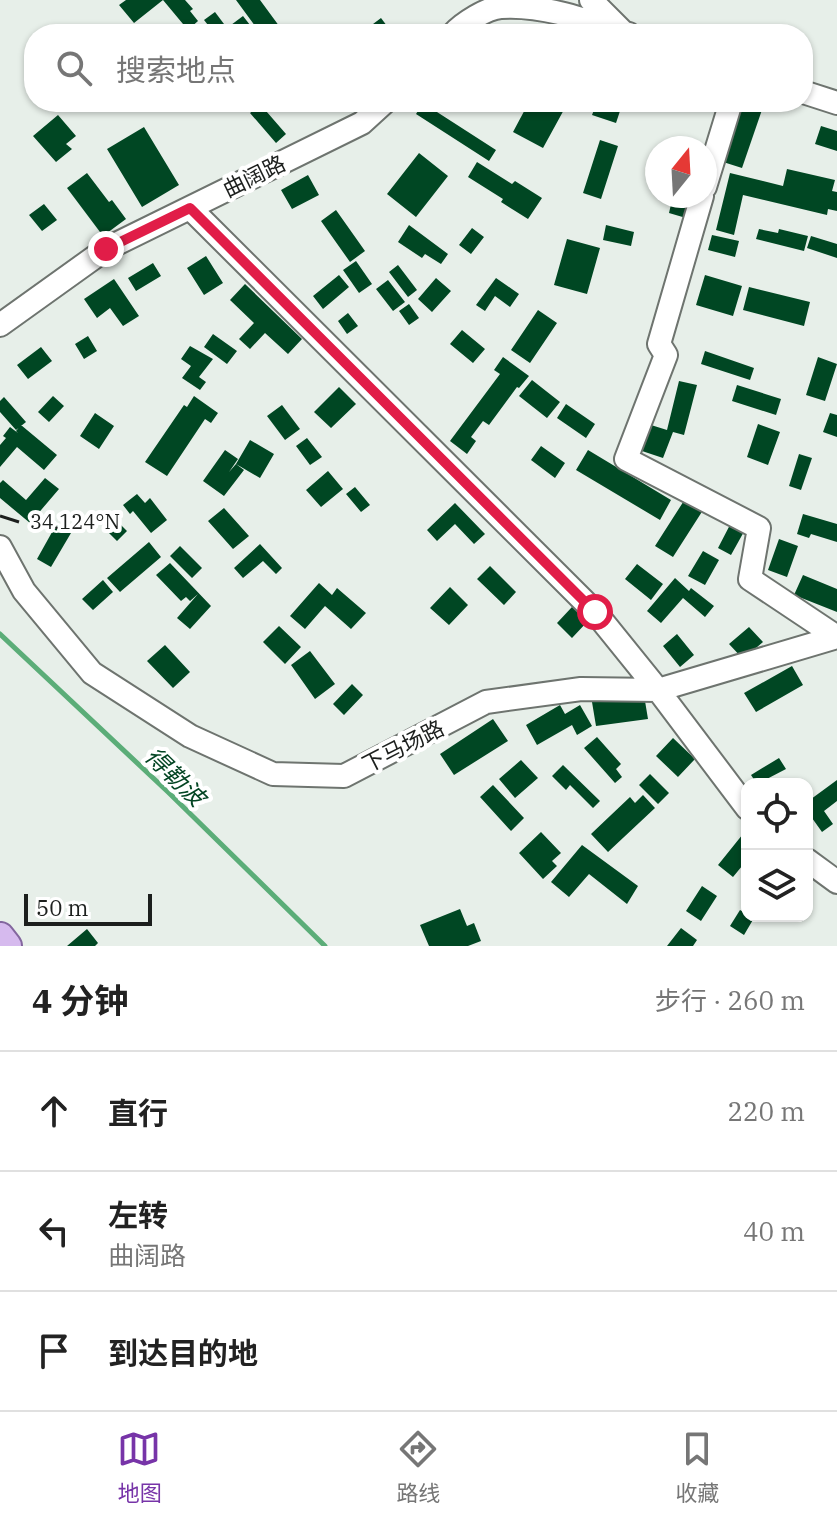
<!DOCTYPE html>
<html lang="zh">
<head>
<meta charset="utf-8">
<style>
  :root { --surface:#fff; --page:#f6f6f6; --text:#222; --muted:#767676; --line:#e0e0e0; --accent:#7734a8 }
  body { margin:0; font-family:"IBM Plex Serif","Noto Sans SC",serif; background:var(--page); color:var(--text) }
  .controls { position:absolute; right:24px; bottom:24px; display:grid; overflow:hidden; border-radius:16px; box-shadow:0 2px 6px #0004 }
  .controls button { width:72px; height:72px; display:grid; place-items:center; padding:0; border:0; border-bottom:2px solid var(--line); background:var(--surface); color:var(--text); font:40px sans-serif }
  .compass { position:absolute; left:645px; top:136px; width:72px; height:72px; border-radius:50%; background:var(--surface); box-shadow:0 2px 6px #0004; rotate:18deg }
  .scale { position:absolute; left:24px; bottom:20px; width:128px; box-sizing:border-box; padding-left:8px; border:4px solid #1c1f1d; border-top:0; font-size:22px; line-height:28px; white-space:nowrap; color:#1c1f1d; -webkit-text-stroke:6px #fff; paint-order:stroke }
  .stop { position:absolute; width:24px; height:24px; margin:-18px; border:6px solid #e11d48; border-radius:50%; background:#fff }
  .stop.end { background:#e11d48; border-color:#fff; box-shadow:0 2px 8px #0008 }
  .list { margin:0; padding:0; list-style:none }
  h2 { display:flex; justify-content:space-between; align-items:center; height:104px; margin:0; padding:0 32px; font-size:34px }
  h2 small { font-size:26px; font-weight:400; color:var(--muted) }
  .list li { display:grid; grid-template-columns:52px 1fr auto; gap:24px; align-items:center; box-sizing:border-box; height:120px; padding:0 32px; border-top:2px solid var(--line) }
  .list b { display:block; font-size:30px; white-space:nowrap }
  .list p { margin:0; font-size:26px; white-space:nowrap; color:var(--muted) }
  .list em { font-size:26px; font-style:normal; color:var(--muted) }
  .icon { flex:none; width:44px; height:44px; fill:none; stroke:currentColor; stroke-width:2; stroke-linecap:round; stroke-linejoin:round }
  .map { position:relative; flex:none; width:837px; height:946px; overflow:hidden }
  .search { position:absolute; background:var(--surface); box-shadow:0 2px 6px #0004; left:24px; right:24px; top:24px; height:88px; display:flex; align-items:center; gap:20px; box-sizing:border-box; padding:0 28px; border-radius:32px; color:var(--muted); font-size:30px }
  .sheet { height:464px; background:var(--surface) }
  nav { display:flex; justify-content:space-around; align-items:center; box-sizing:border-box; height:112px; border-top:2px solid var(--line); background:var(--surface); font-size:22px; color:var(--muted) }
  nav a { display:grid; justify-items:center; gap:4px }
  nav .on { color:var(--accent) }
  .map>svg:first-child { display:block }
</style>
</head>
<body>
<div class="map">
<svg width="837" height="946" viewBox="0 0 837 946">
  <rect width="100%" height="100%" fill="#e7efe9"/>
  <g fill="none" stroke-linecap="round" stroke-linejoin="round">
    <path stroke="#5bad78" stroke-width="5" d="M0 634 168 792 325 946"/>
  </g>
  <path fill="#004723" d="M126 0H163L134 23 119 5Z
    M163 0H185L193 9 190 11 198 21 188 30Z
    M236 0H260L285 34H261Z
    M215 12 227 28 243 16 257 34H215L204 20Z
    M381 18 393 34H375L369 27Z
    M254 102H263L260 104 286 134 276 143 250 113 257 107Z
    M529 102H558L566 106 543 148 513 132Z
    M597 102H623L616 123 592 115Z
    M740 102 764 104 742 168 720 161Z
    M423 103 496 150 489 161 416 114Z
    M58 115 76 136 66 144 72 149 56 162 33 136Z
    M821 126 837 131V151L815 144Z
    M144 127 179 185 142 207 107 149Z
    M600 140 618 146 601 199 583 193Z
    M419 153 448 176 416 217 387 194Z
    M477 162 512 184 515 181 542 198 528 219 501 202 503 199 468 177Z
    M787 169 835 180 832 191 837 192V211L828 209 827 215 743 195 734 235 716 230 730 173 783 186Z
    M87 173 109 202 112 200 126 219 103 236 67 188Z
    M308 175 319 195 292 209 281 190Z
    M672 200 690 205 686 218 669 213Z
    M44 204 57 220 42 231 29 215Z
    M336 210 365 251 350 262 321 221Z
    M409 225 448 254 441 264 425 254 422 258 398 242Z
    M606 225 634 232 631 246 603 240Z
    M472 228 484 237 471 254 459 245Z
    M759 229 778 233 779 229 808 236 804 251 756 239Z
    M712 235 739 241 735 257 708 250Z
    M811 236 837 244V258L807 248Z
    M567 239 600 248 587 294 554 285Z
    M206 256 223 283 204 295 187 268Z
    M356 261 372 284 359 293 343 270Z
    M153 263 161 276 136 291 128 278Z
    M398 265 417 290 408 297 389 272Z
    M339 275 349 287 323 309 313 296Z
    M705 275 742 286 733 316 696 305Z
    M436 278 451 291 432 312 418 299Z
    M496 278 519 294 510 307 495 296 485 311 476 305Z
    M114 279 139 316 123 326 110 308 97 318 84 299Z
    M388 280 405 302 393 311 376 289Z
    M245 284 302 339 288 354 265 333 250 349 239 339 254 323 230 300Z
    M749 287 810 302 804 326 743 310Z
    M409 304 419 318 409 325 399 311Z
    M538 310 557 323 530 363 511 350Z
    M348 313 358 326 347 334 338 321Z
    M462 330 485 349 473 363 450 344Z
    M213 334 237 351 227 364 204 347Z
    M88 336 97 351 84 359 75 344Z
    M190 346 213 359 199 377 206 382 200 390 182 378 191 366 181 359Z
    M41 347 52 361 28 379 17 365Z
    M705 351 754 368 750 380 701 364Z
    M503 357 529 376 519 388 517 387 489 425 483 421 471 437 476 441 467 454 450 441 500 374 494 370Z
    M818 357 837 364 825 401 806 395Z
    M532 380 560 402 547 418 519 396Z
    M679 381 697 385 684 435 673 432 663 458 642 451 651 425 667 430Z
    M737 385 781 399 776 415 732 401Z
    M339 387 356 404 331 428 314 412Z
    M53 396 64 406 49 422 38 412Z
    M194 396 218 413 211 423 205 419 167 476 145 462 184 405 187 407Z
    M4 397 26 422 16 430 0 412V401Z
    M566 404 595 424 586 438 557 418Z
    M282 405 300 429 285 440 267 416Z
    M95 413 114 426 99 449 80 436Z
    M830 413 837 415V437L823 432Z
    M758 424 780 432 768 465 747 457Z
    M21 425 57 455 44 470 17 447 0 467V445L6 438 3 436 10 427 18 433 16 431Z
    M307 438 322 457 310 465 296 446Z
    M250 440 274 454 260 478 236 464Z
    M541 446 565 463 555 478 531 460Z
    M225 450 238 459 229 472 236 464 244 470 224 496 203 481Z
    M588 450 671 500 660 520 576 470Z
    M799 454 812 458 801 490 789 486Z
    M328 471 343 489 321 507 306 490Z
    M45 478 59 489 30 523 0 498V483L3 480 26 500Z
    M355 487 370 505 361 512 346 494Z
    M137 494 145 503 150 498 167 520 151 533 133 511 130 514 123 505Z
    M687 496 705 507 673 557 655 546Z
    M455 503 485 534 474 544 455 524 437 541 427 530Z
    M224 508 249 536 233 549 208 521Z
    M803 514 837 524V542L811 534 809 538 797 534Z
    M114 518 127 531 117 541 104 528Z
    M732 521 746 528 731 555 718 548Z
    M56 525 71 533 51 567 37 559Z
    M779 539 798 546 787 577 768 570Z
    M149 542 161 557 120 592 107 578Z
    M260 544 282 568 276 574 263 561 243 578 234 568Z
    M180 546 202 568 192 578 170 556Z
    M703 551 719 560 705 585 688 576Z
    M170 563 211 606 190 629 177 618 198 594 190 601 186 597 181 601 156 575Z
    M637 564 663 584 651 600 625 579Z
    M490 566 516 592 504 605 477 579Z
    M803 575 837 589V612L794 595Z
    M675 578 689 591 691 588 714 606 705 617 683 598 661 623 647 611Z
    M103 580 113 592 93 610 82 599Z
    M319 583 332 595 337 588 366 613 351 629 325 606 305 629 290 616Z
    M450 587 468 605 449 625 430 608Z
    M572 607 588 621 572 638 557 623Z
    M279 626 301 647 285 664 263 642Z
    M749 627 763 642 743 659 729 644Z
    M677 634 694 655 680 667 663 646Z
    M165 645 190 672 173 688 147 661Z
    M310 651 335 684 315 699 291 665Z
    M792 666 803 685 756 712 744 693Z
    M352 684 363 695 344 715 333 704Z
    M644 695 648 719 596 726 592 702Z
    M560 705 565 714 580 705 592 726 577 735 572 725 537 745 526 725Z
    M493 719 508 741 454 775 440 754Z
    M597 737 621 764 616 769 622 777 615 783 584 748Z
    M673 738 695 759 678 777 656 756Z
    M779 758 786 769 757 784 751 775Z
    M521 760 538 778 515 798 499 779Z
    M563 765 600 801 593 808 570 785 566 790 552 776Z
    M650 774 669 793 658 804 639 785Z
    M837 780V801L824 811 833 824 822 832 807 811V802Z
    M493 785 524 818 511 831 480 797Z
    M643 795 655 808 608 852 591 834 630 797 635 803Z
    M747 829V860L733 877 718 865Z
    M541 832 561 853 552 861 557 866 543 879 519 853Z
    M582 845 638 886 627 904 589 874 569 897 551 882Z
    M702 886 717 896 701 921 686 911Z
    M460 909 467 926 474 923 481 941 468 946H429L420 925Z
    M740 910 754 918 744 935 730 926Z
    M681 928 697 940 693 946H667Z
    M87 929 98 943 95 946H67Z"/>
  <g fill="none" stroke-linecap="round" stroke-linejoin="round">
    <defs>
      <path id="minor" d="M591 0 621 30
        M453 34C463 23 487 8 501 7 543 4 589 21 629 34
        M803 92 837 103
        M705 187 731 102
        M702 196 659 344 666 355 626 459 759 528 750 579 837 637
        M190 208 595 612 658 690 747 808
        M0 325 106 249 362 123 385 102
        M0 547 24 591 92 673 190 736 273 774 344 776 486 702 581 689 658 690 837 637
        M807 860 837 882"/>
      <path id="major" d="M0 937 7 946"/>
    </defs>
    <use href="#minor" stroke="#6e746f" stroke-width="26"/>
    <use href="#major" stroke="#83669e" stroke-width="32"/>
    <use href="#minor" stroke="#fff" stroke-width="22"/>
    <use href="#major" stroke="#d6baee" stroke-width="28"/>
  </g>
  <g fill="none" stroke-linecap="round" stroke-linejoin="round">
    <path stroke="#e11d48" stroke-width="10" d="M106 249 190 208 595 612"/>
  </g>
  <path fill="none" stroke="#1c1f1d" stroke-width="3" d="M0 516 19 522"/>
  <g text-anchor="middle" stroke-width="8" stroke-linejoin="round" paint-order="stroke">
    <g font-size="22" fill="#1c1f1d" stroke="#fff">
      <text transform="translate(254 176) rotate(-26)" y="8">曲阔路</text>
      <text transform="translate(403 746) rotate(-27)" y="8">下马场路</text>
    </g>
    <g font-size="24" font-style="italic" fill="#034523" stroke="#fff">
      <text transform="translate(175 777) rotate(44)" y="8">得勒波</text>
    </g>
  </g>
  <g font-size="20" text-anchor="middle" fill="#1c1f1d" stroke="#fff" stroke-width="8" stroke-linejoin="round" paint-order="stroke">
    <text x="75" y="529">34.124°N</text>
  </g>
</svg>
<div class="controls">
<button><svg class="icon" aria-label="locate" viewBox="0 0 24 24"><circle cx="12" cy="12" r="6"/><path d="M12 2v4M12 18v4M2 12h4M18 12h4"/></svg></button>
<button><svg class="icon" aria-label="layers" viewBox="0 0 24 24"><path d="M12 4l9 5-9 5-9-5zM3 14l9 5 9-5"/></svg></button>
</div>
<svg class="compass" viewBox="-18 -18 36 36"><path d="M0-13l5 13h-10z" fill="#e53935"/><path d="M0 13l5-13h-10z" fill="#767676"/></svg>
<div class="scale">50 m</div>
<div class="stop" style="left:595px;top:612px"></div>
<div class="stop end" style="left:106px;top:249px"></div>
<div class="search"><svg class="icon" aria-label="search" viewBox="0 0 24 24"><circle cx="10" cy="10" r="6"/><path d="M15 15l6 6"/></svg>搜索地点</div>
</div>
<section class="sheet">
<h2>4 分钟<small>步行 · 260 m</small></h2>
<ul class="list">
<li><svg class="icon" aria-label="ahead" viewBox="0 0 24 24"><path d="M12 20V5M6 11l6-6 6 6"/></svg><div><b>直行</b></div><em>220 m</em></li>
<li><svg class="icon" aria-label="left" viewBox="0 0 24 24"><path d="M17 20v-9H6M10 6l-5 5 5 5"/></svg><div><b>左转</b><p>曲阔路</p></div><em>40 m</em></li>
<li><svg class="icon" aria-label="arrive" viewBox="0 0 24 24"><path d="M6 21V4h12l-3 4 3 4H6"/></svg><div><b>到达目的地</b></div></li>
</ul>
</section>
<nav>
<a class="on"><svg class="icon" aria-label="map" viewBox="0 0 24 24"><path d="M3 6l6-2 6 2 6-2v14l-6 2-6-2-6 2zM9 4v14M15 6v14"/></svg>地图</a>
<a><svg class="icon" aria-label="directions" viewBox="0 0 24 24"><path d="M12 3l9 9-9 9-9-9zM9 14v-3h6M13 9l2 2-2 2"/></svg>路线</a>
<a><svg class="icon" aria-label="saved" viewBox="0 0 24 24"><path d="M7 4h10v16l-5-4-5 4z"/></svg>收藏</a>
</nav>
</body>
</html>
